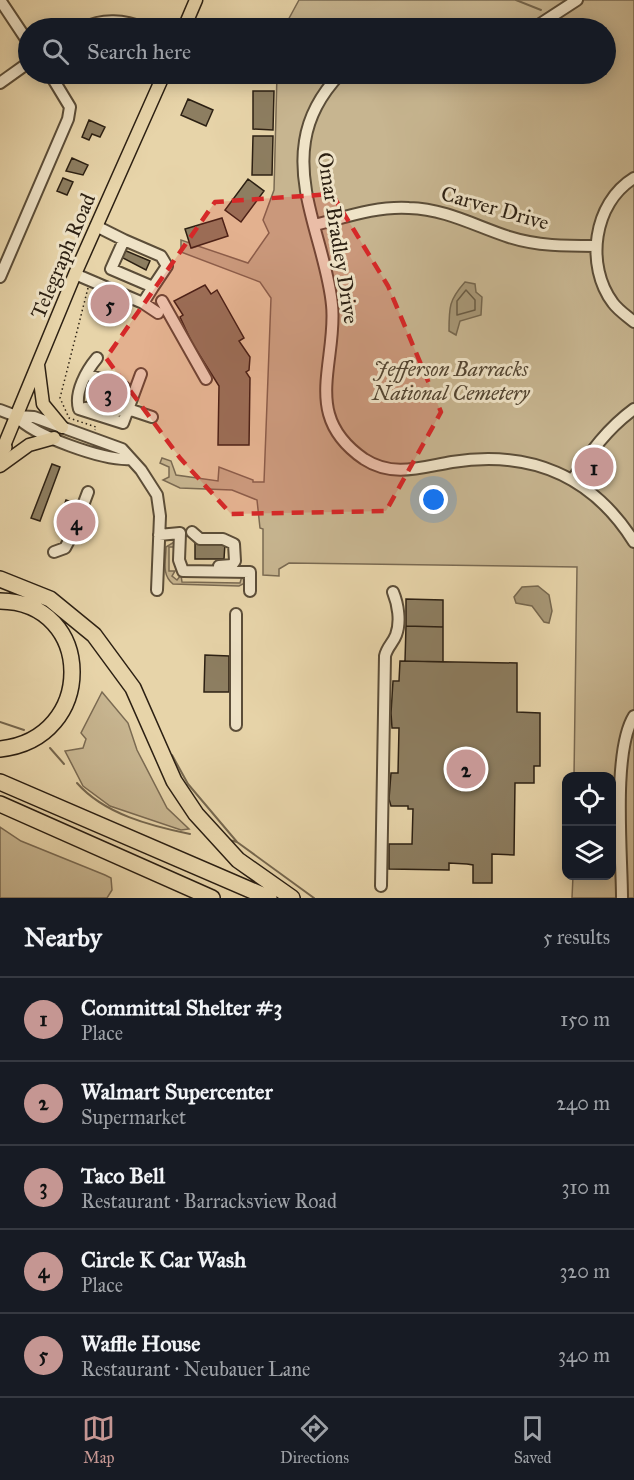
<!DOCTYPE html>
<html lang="en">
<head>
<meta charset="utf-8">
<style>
  :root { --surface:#171b24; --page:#242831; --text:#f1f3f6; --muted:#9ea1a6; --line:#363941; --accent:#c59692 }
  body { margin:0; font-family:"IM FELL Great Primer",serif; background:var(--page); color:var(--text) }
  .controls { position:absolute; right:18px; bottom:18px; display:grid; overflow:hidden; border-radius:12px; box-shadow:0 3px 15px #0003 }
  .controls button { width:54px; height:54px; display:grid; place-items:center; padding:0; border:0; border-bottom:2px solid var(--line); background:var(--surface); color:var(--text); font:30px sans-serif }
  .you { position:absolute; left:434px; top:500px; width:21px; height:21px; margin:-15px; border:4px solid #fff; border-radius:50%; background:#1a73e8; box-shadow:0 0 0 9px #1a73e833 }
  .badge { display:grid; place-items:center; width:39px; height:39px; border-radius:50%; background:var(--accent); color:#111; font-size:20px; font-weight:700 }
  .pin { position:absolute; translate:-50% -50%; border:3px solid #fff; box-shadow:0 2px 6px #0006 }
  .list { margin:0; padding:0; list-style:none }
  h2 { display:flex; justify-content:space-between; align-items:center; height:78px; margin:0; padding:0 24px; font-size:26px }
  h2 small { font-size:20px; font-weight:400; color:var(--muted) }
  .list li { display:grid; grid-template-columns:39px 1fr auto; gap:18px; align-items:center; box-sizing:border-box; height:84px; padding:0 24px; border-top:2px solid var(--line) }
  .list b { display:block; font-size:22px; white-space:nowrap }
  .list p { margin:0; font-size:20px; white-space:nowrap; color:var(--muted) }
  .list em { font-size:20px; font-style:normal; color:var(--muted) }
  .icon { flex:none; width:33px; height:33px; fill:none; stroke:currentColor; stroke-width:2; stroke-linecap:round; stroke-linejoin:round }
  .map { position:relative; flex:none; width:634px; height:898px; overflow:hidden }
  .search { position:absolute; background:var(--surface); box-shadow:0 3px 15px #0003; left:18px; right:18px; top:18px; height:66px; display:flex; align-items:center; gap:15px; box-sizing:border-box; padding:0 21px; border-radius:33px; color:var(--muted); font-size:22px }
  .sheet { height:498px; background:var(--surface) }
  nav { display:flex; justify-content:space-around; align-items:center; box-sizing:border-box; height:84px; border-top:2px solid var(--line); background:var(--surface); font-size:16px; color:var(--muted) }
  nav a { display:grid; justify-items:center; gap:3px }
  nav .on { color:var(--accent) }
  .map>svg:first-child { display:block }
</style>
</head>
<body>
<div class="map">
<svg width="634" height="898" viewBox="0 0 634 898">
  <rect width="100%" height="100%" fill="#e7d4a9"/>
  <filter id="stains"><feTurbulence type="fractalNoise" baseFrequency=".00333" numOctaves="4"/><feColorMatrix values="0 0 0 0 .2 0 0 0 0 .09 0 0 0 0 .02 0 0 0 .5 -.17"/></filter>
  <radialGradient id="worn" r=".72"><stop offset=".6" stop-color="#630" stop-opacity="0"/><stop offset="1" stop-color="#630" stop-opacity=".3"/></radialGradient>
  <path fill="#c7b590" stroke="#7a6a52" stroke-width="1.5" d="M299 0H634V898H572L573 876H612V776H574L577 567 289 563 279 569V576L263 575V529L260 528 257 500 232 490 180 488 163 480 169 477V467L160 463 162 458 171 461 176 475 218 481 219 467 253 480V482H264L271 298 260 282 181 252V240L190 243 192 248 198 246 248 263 269 233 263 220 274 190 277 74H606V28H275L287 22Z
    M174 542V547H169V571H175L172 576 177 580 181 575 182 582 240 583 242 576 245 583 239 586 173 584C161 574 166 561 166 547Z
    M102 692 128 723 137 750 167 808 189 829 181 830 110 806 83 786 65 751 83 748 86 739 81 733Z
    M0 827 21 841 105 875 111 878 112 890 107 898H0Z"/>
  <path fill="#a79776" stroke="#76674e" stroke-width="1.5" d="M465 282 475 284 476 292 482 297 481 315 460 321 456 335 449 331C449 307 449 300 465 282Z
    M538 586 549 595 552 611 549 623 544 622 532 606 516 603 514 597 522 587Z"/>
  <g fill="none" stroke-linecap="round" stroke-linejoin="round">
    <path stroke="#6a5c44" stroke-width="1.5" d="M466 290 475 300V310L457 315V301Z"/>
    <path stroke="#76674e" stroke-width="2" d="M516 0 541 10
      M0 722 24 730
      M50 748 64 764
      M172 755 188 784 237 842
      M77 783C104 814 151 826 190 834
      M229 840 237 842 314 898"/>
  </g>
  <path fill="#8d7e61" stroke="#2c2013" stroke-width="1.5" d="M253 91H274L273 130 253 129Z
    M188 99 213 110 206 126 181 115Z
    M89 120 105 127 100 137 92 134 89 140 82 137Z
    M253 136H273L272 175H252Z
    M72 158 88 165 83 175 66 171Z
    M63 178 73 182 67 195 57 191Z
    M248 179 264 191 241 222 225 210Z
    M222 218 228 236 191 248 185 229Z
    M124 250 150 261 146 270 121 257Z
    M205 285 211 294 217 290 244 338 239 341 250 357 249 370 246 372 250 378 249 445H218L219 386 192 343 180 317 183 315 174 301Z
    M100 296 123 306 120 313 97 303Z
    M98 382 123 391 119 402 93 396Z
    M52 464 60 467 40 521 31 518Z
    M66 500 78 505 70 526 58 522Z
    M195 542 225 543 224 559H195Z
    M406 599 443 600V627L406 626Z
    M406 626 443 627V662L405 661Z
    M205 655 229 656V692H204Z
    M400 661 517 663V712L540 713V766H534V783H515L514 855 492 854V883H473V865L467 864 449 863V870L389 869V844H412L413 809H408V806H391L389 799 391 773H398L399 728H392L391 713 393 681H399Z"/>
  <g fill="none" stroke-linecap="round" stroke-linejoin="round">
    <path stroke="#c2b08b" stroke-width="10" stroke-dasharray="10 5" stroke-linecap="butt" d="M73 533 79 516"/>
    <defs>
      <path id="minor" d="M0 0 28 42
        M84 28C102 18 125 20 144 28
        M534 28 577 0
        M340 74C323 92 309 115 305 141 296 196 327 251 332 305 336 341 320 382 329 414 334 432 348 448 364 459 393 478 422 467 452 462 529 450 592 475 634 542
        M0 83 28 63
        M634 178C593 203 585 266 613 303 618 310 627 316 634 322
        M315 225C346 217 377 206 409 208 446 209 475 226 509 237 537 246 566 246 595 246
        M96 226 124 240 111 269 153 287 143 303
        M124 240 161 256 167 266 153 287
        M75 274 143 303 158 313
        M0 277 68 119 70 107 50 74
        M162 301 206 379
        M97 358C87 370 74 392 79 409L123 423 141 374
        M85 408 104 407 118 411 127 393 124 387 86 374
        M128 409 152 417
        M0 410 16 416 34 417 122 449 141 470 157 495 160 516 157 590
        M16 416C34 436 104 461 131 459
        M573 479C590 452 608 428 634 409
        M79 516 88 492
        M192 532 200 539H223L234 544 235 561 232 565 219 566
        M159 535 180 533 179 560 183 571 250 572V591
        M54 552 65 548 73 533
        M236 614V725
        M381 886 385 656C387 647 393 643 396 635 401 622 398 604 393 592
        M622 898C622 855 612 751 634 716"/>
      <path id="major" d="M184 28 196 0
        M38 365 43 404 62 427
        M1 453 75 274 164 74
        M0 466 29 445 54 438"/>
      <path id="highway" d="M0 451 4 447
        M0 579 50 599 94 635 133 688 174 781 196 814 238 860 292 898
        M0 601C95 602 97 739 0 749
        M0 782 269 898
        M0 804 212 898"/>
    </defs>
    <use href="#minor" stroke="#5b4d38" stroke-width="14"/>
    <use href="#major" stroke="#2c2013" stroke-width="15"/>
    <use href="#highway" stroke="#2c2013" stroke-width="18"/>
    <path stroke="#2c2013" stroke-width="1.5" stroke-dasharray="1.5 3" stroke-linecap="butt" d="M88 288 60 398 69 418 96 427 95 430"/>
    <use href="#minor" stroke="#efe3c7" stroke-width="10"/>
    <use href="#major" stroke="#e7d4a9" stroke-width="12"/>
    <use href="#highway" stroke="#e7d4a9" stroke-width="15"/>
  </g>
  <path fill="#d62828" fill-opacity="0.2" stroke="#d62828" stroke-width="4.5" stroke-dasharray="12 8" stroke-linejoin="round" d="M332 194 388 286 441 412 386 511 231 514 180 458 106 358 215 202Z"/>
  <g text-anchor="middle" stroke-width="6" stroke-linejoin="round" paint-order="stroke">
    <g font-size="21" fill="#2c2013" stroke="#efe3c7">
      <text transform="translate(495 208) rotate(16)" y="7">Carver Drive</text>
      <text transform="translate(338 238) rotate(81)" y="7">Omar Bradley Drive</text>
      <text transform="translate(63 256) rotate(-67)" y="7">Telegraph Road</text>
    </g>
    <g font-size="21" font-style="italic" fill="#534532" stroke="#efe3c7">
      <text x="451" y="376">Jefferson Barracks<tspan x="451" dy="24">National Cemetery</tspan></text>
    </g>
  </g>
  <rect width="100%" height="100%" filter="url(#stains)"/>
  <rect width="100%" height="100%" fill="url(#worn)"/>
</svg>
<div class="controls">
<button><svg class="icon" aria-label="locate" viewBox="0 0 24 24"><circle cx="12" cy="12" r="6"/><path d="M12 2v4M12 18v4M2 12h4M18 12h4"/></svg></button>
<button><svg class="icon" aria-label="layers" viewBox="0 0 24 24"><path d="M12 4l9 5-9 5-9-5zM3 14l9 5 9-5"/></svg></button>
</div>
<div class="you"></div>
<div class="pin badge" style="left:594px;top:467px">1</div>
<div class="pin badge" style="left:466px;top:769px">2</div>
<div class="pin badge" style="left:108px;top:393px">3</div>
<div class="pin badge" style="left:76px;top:522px">4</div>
<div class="pin badge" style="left:110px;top:304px">5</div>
<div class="search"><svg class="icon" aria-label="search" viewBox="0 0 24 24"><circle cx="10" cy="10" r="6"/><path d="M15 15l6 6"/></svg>Search here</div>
</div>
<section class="sheet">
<h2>Nearby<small>5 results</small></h2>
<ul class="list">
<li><span class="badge">1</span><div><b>Committal Shelter #3</b><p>Place</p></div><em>150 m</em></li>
<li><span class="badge">2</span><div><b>Walmart Supercenter</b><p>Supermarket</p></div><em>240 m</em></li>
<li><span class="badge">3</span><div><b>Taco Bell</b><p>Restaurant · Barracksview Road</p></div><em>310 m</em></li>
<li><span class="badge">4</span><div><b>Circle K Car Wash</b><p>Place</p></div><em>320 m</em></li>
<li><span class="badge">5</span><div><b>Waffle House</b><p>Restaurant · Neubauer Lane</p></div><em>340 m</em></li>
</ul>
</section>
<nav>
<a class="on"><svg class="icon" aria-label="map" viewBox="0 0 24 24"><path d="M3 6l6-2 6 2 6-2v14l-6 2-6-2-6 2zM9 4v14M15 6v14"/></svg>Map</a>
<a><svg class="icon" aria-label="directions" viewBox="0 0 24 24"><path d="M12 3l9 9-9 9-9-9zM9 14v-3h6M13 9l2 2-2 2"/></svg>Directions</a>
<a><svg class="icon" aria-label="saved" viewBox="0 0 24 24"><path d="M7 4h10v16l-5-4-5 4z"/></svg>Saved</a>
</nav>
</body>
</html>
